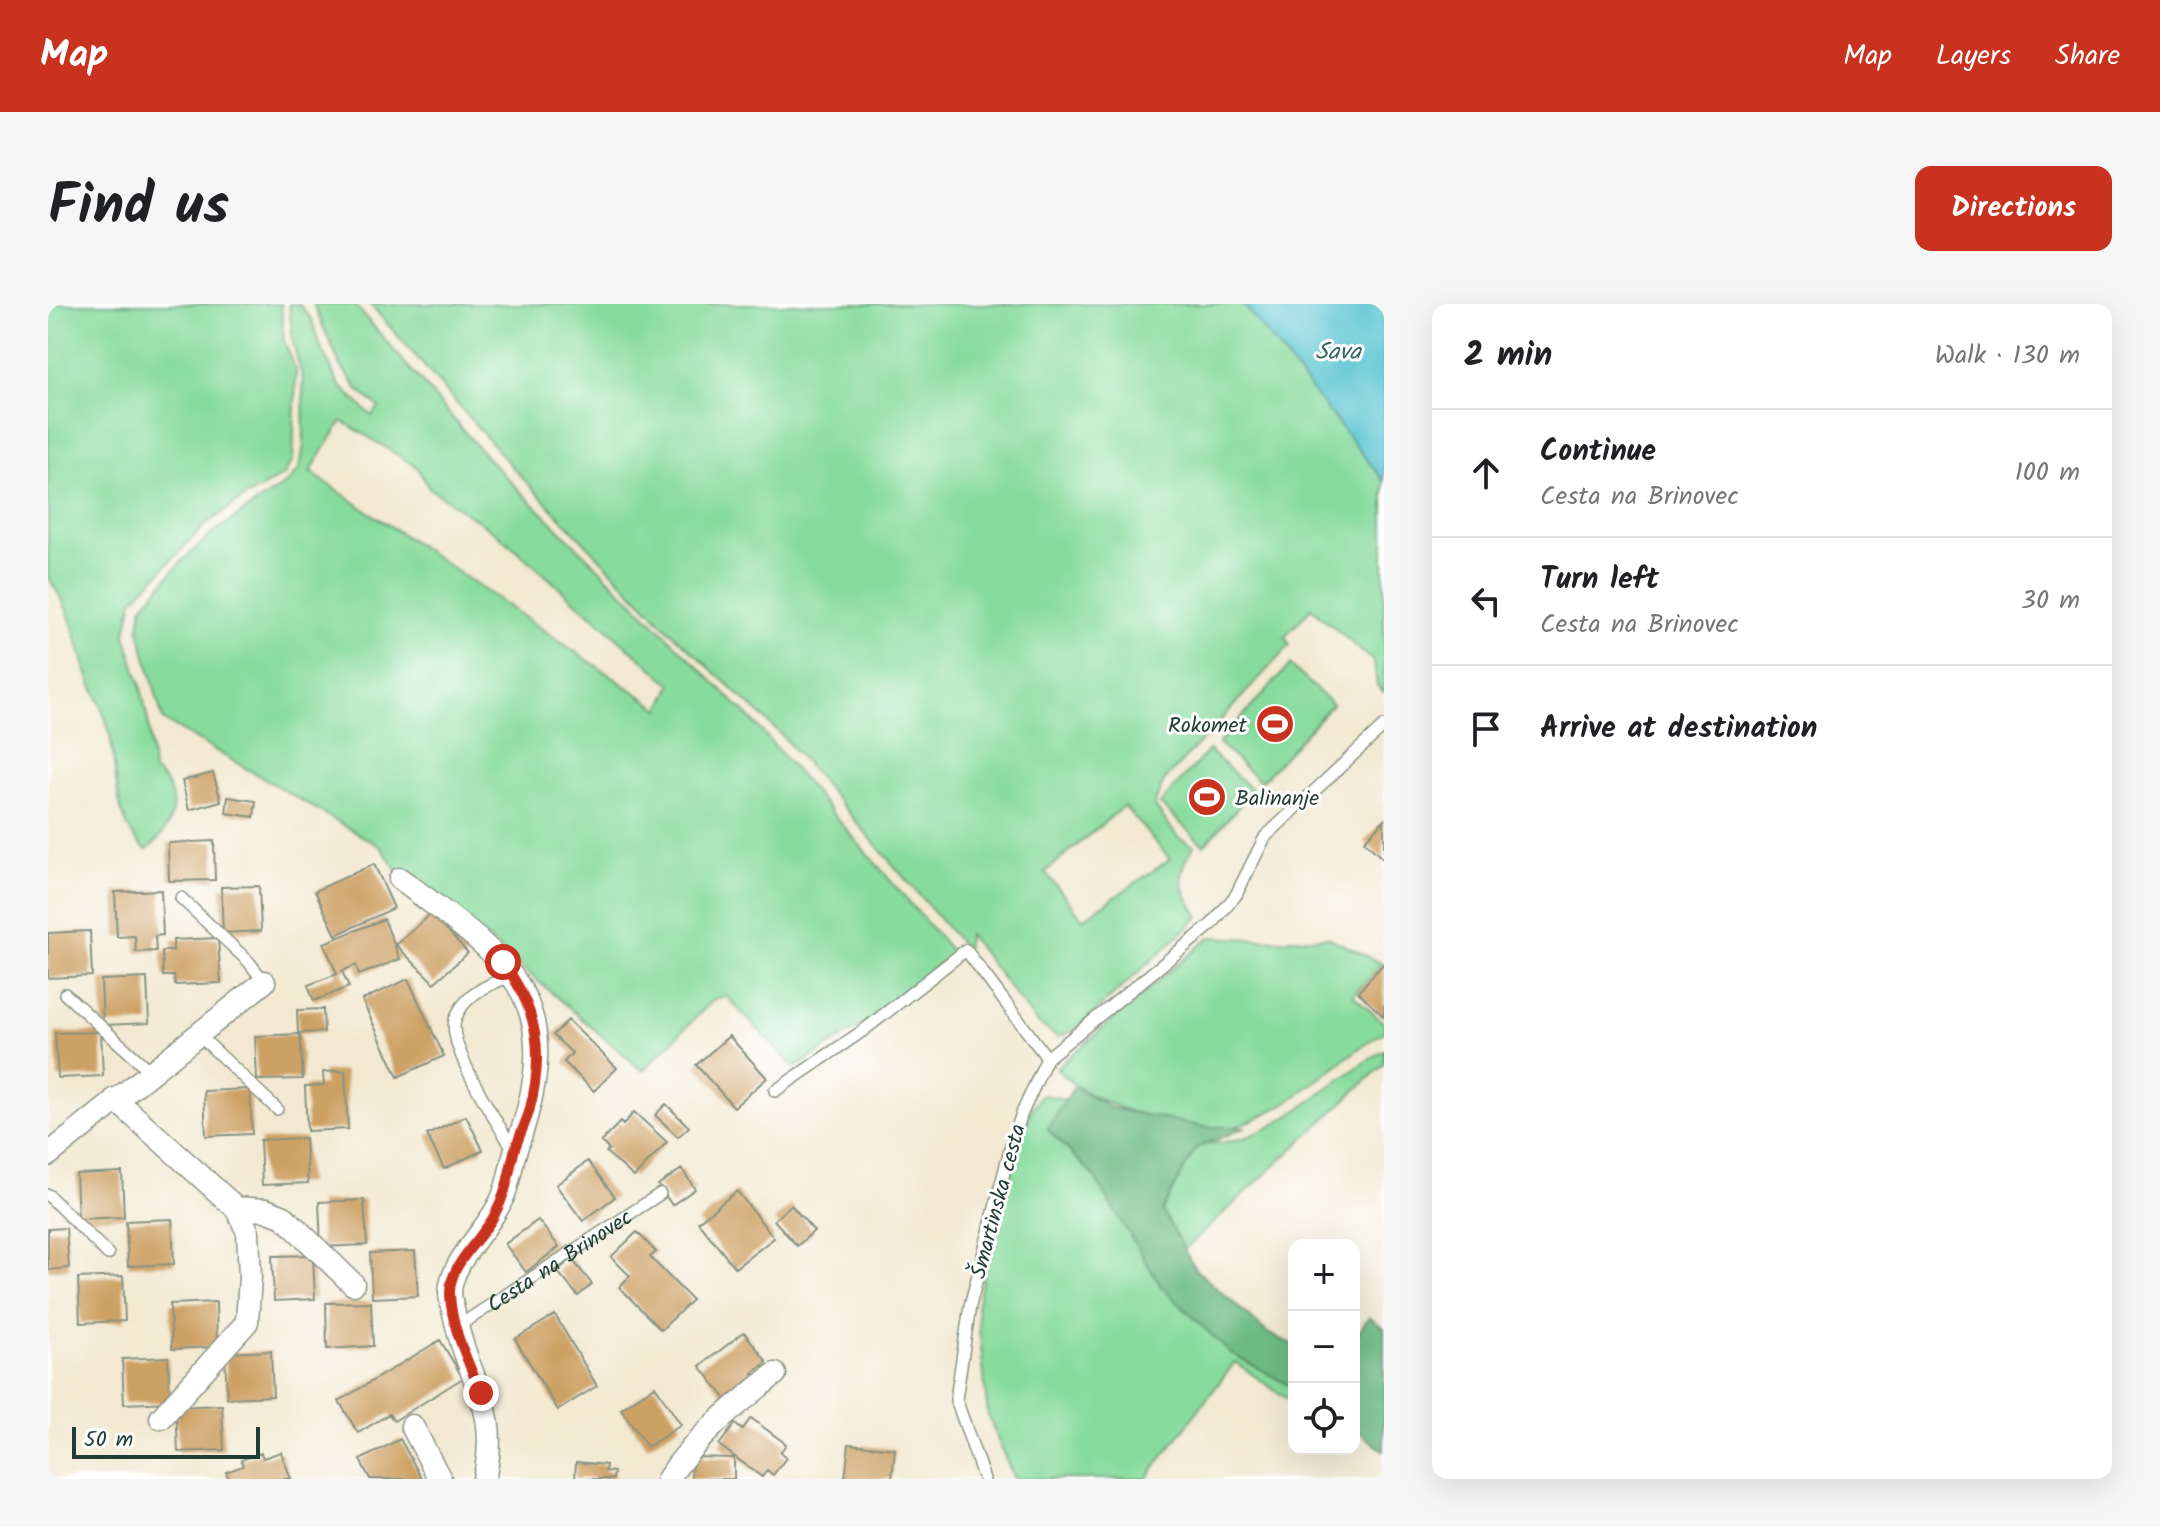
<!DOCTYPE html>
<html lang="en">
<head>
<meta charset="utf-8">
<style>
  :root { --surface:#fff; --page:#f6f6f6; --text:#202124; --muted:#757577; --line:#e0e0e0; --accent:#c8321e }
  body { margin:0; font-family:Kalam,sans-serif; background:var(--page); color:var(--text) }
  .controls { position:absolute; right:24px; bottom:24px; display:grid; overflow:hidden; border-radius:16px; box-shadow:0 8px 32px #0002 }
  .controls button { width:72px; height:72px; display:grid; place-items:center; padding:0; border:0; border-bottom:2px solid var(--line); background:var(--surface); color:var(--text); font:40px sans-serif }
  .scale { position:absolute; left:24px; bottom:20px; width:188px; box-sizing:border-box; padding-left:8px; border:4px solid #1f3d34; border-top:0; font-size:22px; line-height:28px; white-space:nowrap; color:#1f3d34; -webkit-text-stroke:6px #fff; paint-order:stroke }
  .stop { position:absolute; width:24px; height:24px; margin:-18px; border:6px solid #c8321e; border-radius:50%; background:#fff }
  .stop.end { background:#c8321e; border-color:#fff; box-shadow:0 2px 8px #0008 }
  .list { margin:0; padding:0; list-style:none }
  h2 { display:flex; justify-content:space-between; align-items:center; height:104px; margin:0; padding:0 32px; font-size:34px }
  h2 small { font-size:26px; font-weight:400; color:var(--muted) }
  .list li { display:grid; grid-template-columns:52px 1fr auto; gap:24px; align-items:center; box-sizing:border-box; height:128px; padding:0 32px; border-top:2px solid var(--line) }
  .list b { display:block; font-size:30px; white-space:nowrap }
  .list p { margin:0; font-size:26px; white-space:nowrap; color:var(--muted) }
  .list em { font-size:26px; font-style:normal; color:var(--muted) }
  .icon { flex:none; width:44px; height:44px; fill:none; stroke:currentColor; stroke-width:2; stroke-linecap:round; stroke-linejoin:round }
  .map { position:relative; flex:none; width:1336px; height:1175px; overflow:hidden; border-radius:16px }
  header { display:flex; align-items:center; gap:48px; box-sizing:border-box; height:112px; padding:0 40px; background:var(--accent); color:#fff }
  header strong { font-size:38px }
  nav { display:flex; gap:44px; margin-inline-start:auto; font-size:28px }
  .intro { display:flex; align-items:center; justify-content:space-between; box-sizing:border-box; height:192px; padding:0 48px }
  h1 { margin:0; font-size:56px }
  .button { padding:20px 36px; border-radius:16px; background:var(--accent); color:#fff; font-size:28px; font-weight:700 }
  main { display:flex; gap:48px; padding:0 48px }
  aside { flex:1; background:var(--surface); border-radius:16px; box-shadow:0 8px 32px #0002 }
  .map>svg:first-child { display:block }
</style>
</head>
<body>
<header>
<strong>Map</strong>
<nav><a>Map</a><a>Layers</a><a>Share</a></nav>
</header>
<div class="intro"><h1>Find us</h1><a class="button">Directions</a></div>
<main>
<div class="map">
<svg width="1336" height="1175" viewBox="0 0 1336 1175">
  <rect width="100%" height="100%" fill="#fff"/>
  <filter id="ink" filterUnits="userSpaceOnUse"><feTurbulence type="fractalNoise" baseFrequency=".0125" numOctaves="2"/><feDisplacementMap in="SourceGraphic" scale="16" xChannelSelector="R" yChannelSelector="G"/><feConvolveMatrix kernelMatrix="1 2 1 2 8 2 1 2 1" color-interpolation-filters="sRGB"/></filter>
  <filter id="wash" filterUnits="userSpaceOnUse"><feTurbulence type="fractalNoise" baseFrequency=".006" numOctaves="4" result="noise"/><feDisplacementMap in="SourceGraphic" scale="32" xChannelSelector="R" yChannelSelector="G"/><feGaussianBlur stdDeviation="1.8" result="paint"/><feColorMatrix in="noise" values="0 0 0 0 0 0 0 0 0 0 0 0 0 0 0 0 0 1.4 0 .05"/><feComposite in="paint" operator="in"/></filter>
  <g filter="url(#wash)">
    <rect width="100%" height="100%" fill="#f3e9d2"/>
    <path fill="#87db9d" stroke="#538c68" stroke-width="2" fill-rule="evenodd" d="M0 0H233L236 37 248 67 245 155 236 171 191 197 157 221 85 296 77 331 92 379 100 417 105 467C137 487 126 527 98 546 64 518 70 467 61 426 56 405 44 384 37 363 25 325 24 308 0 273Z
      M241 0H251L264 16 270 37 291 81 324 112 331 103 311 87 292 60 265 0H306L440 155 704 416 905 649 813 722 747 764 678 692 666 695 595 767 441 635 348 565 333 543 115 416 91 326 94 303 134 257 166 228 239 179 251 166 256 142 255 75 245 39ZM294 117 369 163 381 184 451 231 624 381 612 405 262 168Z
      M322 0H1195L1336 177V388L1329 382 1326 358 1263 304 1237 333 1242 341 1116 477 1106 501 1129 532 1146 542C1126 574 1133 583 1151 613L1027 726 1010 733 988 718 920 630 918 646 733 430 621 326 466 165ZM1076 502 1122 555 1035 615 997 568Z
      M1242 361 1284 400 1213 478 1170 439Z
      M1161 446 1205 487 1156 541 1112 500Z
      M1162 633 1231 636 1280 633 1335 660 1305 691 1336 719V728C1288 756 1252 799 1199 818 1192 820 1183 825 1176 826 1148 828 1118 819 1092 811 1062 801 1029 788 1008 764Z
      M1336 746V760L1121 960 1246 1065V1100L1187 1058 1098 1175H966L940 1112 929 1003 943 932 957 884 984 805 993 791C1027 794 1052 814 1083 826 1207 869 1242 803 1336 746Z"/>
    <path fill="#6dbb84" stroke="#467c5c" stroke-width="2" d="M1026 783 1063 804 1157 823H1198L1148 844 1114 906 1147 965 1221 1030 1246 1041V1084L1181 1048 1113 982 1045 871 999 825Z
      M1321 1013 1336 1024V1147L1306 1124V1035Z"/>
    <path fill="#58c4d0" stroke="#3c8082" stroke-width="2" d="M1195 0H1336V177Z"/>
    <g id="blocks">
      <path fill="#cda064" d="M165 469 173 497 141 506 134 477Z
        M180 493 208 497 206 513 178 509Z
        M1336 516V556L1316 537Z
        M166 537 167 576 121 577 120 539Z
        M326 560 346 604 288 631 267 587Z
        M211 582 213 627 175 629 173 583Z
        M113 586 115 631 107 632 108 647 88 648 87 632 69 633 67 588Z
        M384 609 420 649 386 679 348 641Z
        M336 615 352 655 311 671 308 661 294 667 301 683 266 697 260 681 289 670 276 639Z
        M42 627 44 672 0 674V629Z
        M170 634 173 679 127 681 126 672H115L114 647H125V636Z
        M1336 659V713L1310 688Z
        M99 674 101 719 55 721 53 676Z
        M360 675 396 752 350 773 314 696Z
        M275 705 276 728 250 729 249 706Z
        M520 716 569 764 546 787 516 758 524 749 505 731Z
        M53 728 55 772 10 774 7 729Z
        M252 730 255 775 209 776 207 732Z
        M681 732 719 774 686 803 648 761Z
        M297 767 300 825 259 827 257 782 276 781 275 768Z
        M202 785 204 830 158 832 156 787Z
        M618 800 641 823 630 833 607 811Z
        M586 808 619 838 586 873 558 848 561 845 553 838 572 818 575 821Z
        M418 812 435 846 396 865 379 831Z
        M257 834 260 879 214 881 212 836Z
        M540 857 567 893 535 917 508 881Z
        M634 865 647 885 624 901 610 881Z
        M74 868 76 913 30 915 28 870Z
        M689 887 726 934 687 964 650 918Z
        M316 896 319 941 273 943 271 898Z
        M743 901 766 927 749 942 726 916Z
        M124 915 126 960 80 962 78 917Z
        M490 916 511 943 478 968 457 940Z
        M18 924 21 964 0 966V925Z
        M589 928 608 948 602 953 644 996 613 1026 571 983 582 972 563 953Z
        M367 947 370 992 324 994 322 949Z
        M265 951 267 995 226 997 224 952Z
        M524 955 544 980 530 992 509 967Z
        M75 972 77 1017 32 1019 30 974Z
        M168 998 169 1043 124 1045 122 1000Z
        M323 998 325 1042 279 1045 278 999Z
        M507 1011 549 1082 510 1106 467 1035Z
        M696 1028 719 1058 705 1069 709 1075 680 1098 652 1062Z
        M392 1036 415 1074 346 1117 341 1110 310 1129 291 1097Z
        M223 1047 225 1092 179 1094 177 1049Z
        M120 1053 122 1098 76 1100 74 1055Z
        M607 1082 633 1121 599 1143 573 1105Z
        M174 1101 176 1146 130 1148 128 1103Z
        M703 1114 738 1140 732 1149 738 1154 725 1171 719 1166 714 1173 671 1141 687 1120 694 1126Z
        M352 1135 374 1175H322L312 1156Z
        M801 1140 847 1145 844 1175H797Z
        M233 1148 243 1175H181L178 1168 195 1162 193 1156 213 1149 215 1154Z
        M644 1153 686 1154V1175H643Z
        M528 1158 558 1161 557 1167 566 1168 565 1175H527Z"/>
    </g>
  </g>
  <g filter="url(#ink)">
    <use href="#blocks" fill-opacity="0" stroke="#899383" stroke-width="2"/>
    <g fill="none" stroke-linecap="round" stroke-linejoin="round">
      <defs>
        <g id="lane">
          <path d="M133 594 201 658 216 678"/>
          <path d="M465 672C441 679 415 691 407 716 399 743 451 822 466 846"/>
          <path d="M17 690 103 768"/>
          <path d="M152 732 229 805"/>
          <path d="M999 754 1163 621 1188 591 1217 533 1336 422"/>
          <path d="M727 787 816 726 918 646 999 754 974 809 962 845 922 1002 908 1095 936 1175"/>
          <path d="M0 891 60 950"/>
          <path id="s1" d="M409 1023 612 890"/>
        </g>
        <path id="street" d="M352 575C463 658 521 693 469 842 462 861 462 881 452 899 438 928 404 956 402 988 402 997 406 1009 408 1018 422 1081 453 1105 436 1175
          M67 795 188 904 200 928 202 973 199 1018 113 1114
          M0 851 216 678
          M188 904 218 906 236 913 305 980
          M364 1122 392 1175
          M620 1175C648 1132 687 1102 727 1070"/>
      </defs>
      <use href="#lane" stroke="#899383" stroke-width="14"/>
      <use href="#street" stroke="#899383" stroke-width="25"/>
      <use href="#lane" stroke="#fff" stroke-width="11"/>
      <use href="#street" stroke="#fff" stroke-width="22"/>
    </g>
  </g>
  <g fill="none" stroke-linecap="round" stroke-linejoin="round" filter="url(#ink)">
    <path stroke="#c8321e" stroke-width="10" d="M433 1089C421 1059 403 1024 402 990 401 960 433 936 446 912 459 888 460 873 466 848 470 834 477 821 481 808 497 749 490 707 455 658"/>
  </g>
  <defs>
    <symbol id="stadium-disc" viewBox="-11 -11 22 22"><circle r="9.5" fill="#c8321e" stroke="#fff"/><path d="M0-5a6.5 5 0 1 0 0 10a6.5 5 0 1 0 0-10ZM-3.5-1.8h7v3.6h-7Z" fill="#fff"/></symbol>
  </defs>
  <g fill-rule="evenodd">
    <use href="#stadium-disc" x="1205" y="398" width="44" height="44"/>
    <use href="#stadium-disc" x="1137" y="471" width="44" height="44"/>
  </g>
  <g text-anchor="middle" stroke-width="6" stroke-linejoin="round" paint-order="stroke">
    <g font-size="22" fill="#1f3d34" stroke="#fff" text-anchor="end">
      <text x="1199" y="428">Rokomet</text>
      <text x="1187" y="501" text-anchor="start">Balinanje</text>
    </g>
    <g font-size="22" fill="#1f3d34" stroke="#fff">
      <text transform="translate(949 897) rotate(-75)" y="8">Šmartinska cesta</text>
      <text dy="8" stroke="none"><textPath href="#s1" startOffset="122">Cesta na Brinovec</textPath></text>
    </g>
    <g font-size="24" font-style="italic" fill="#306663" stroke="#fff">
      <text x="1290" y="55">Sava</text>
    </g>
  </g>
</svg>
<div class="controls">
<button>+</button>
<button>−</button>
<button><svg class="icon" aria-label="locate" viewBox="0 0 24 24"><circle cx="12" cy="12" r="6"/><path d="M12 2v4M12 18v4M2 12h4M18 12h4"/></svg></button>
</div>
<div class="scale">50 m</div>
<div class="stop" style="left:455px;top:658px"></div>
<div class="stop end" style="left:433px;top:1089px"></div>
</div>
<aside>
<h2>2 min<small>Walk · 130 m</small></h2>
<ul class="list">
<li><svg class="icon" aria-label="ahead" viewBox="0 0 24 24"><path d="M12 20V5M6 11l6-6 6 6"/></svg><div><b>Continue</b><p>Cesta na Brinovec</p></div><em>100 m</em></li>
<li><svg class="icon" aria-label="left" viewBox="0 0 24 24"><path d="M17 20v-9H6M10 6l-5 5 5 5"/></svg><div><b>Turn left</b><p>Cesta na Brinovec</p></div><em>30 m</em></li>
<li><svg class="icon" aria-label="arrive" viewBox="0 0 24 24"><path d="M6 21V4h12l-3 4 3 4H6"/></svg><div><b>Arrive at destination</b></div></li>
</ul>
</aside>
</main>
</body>
</html>
